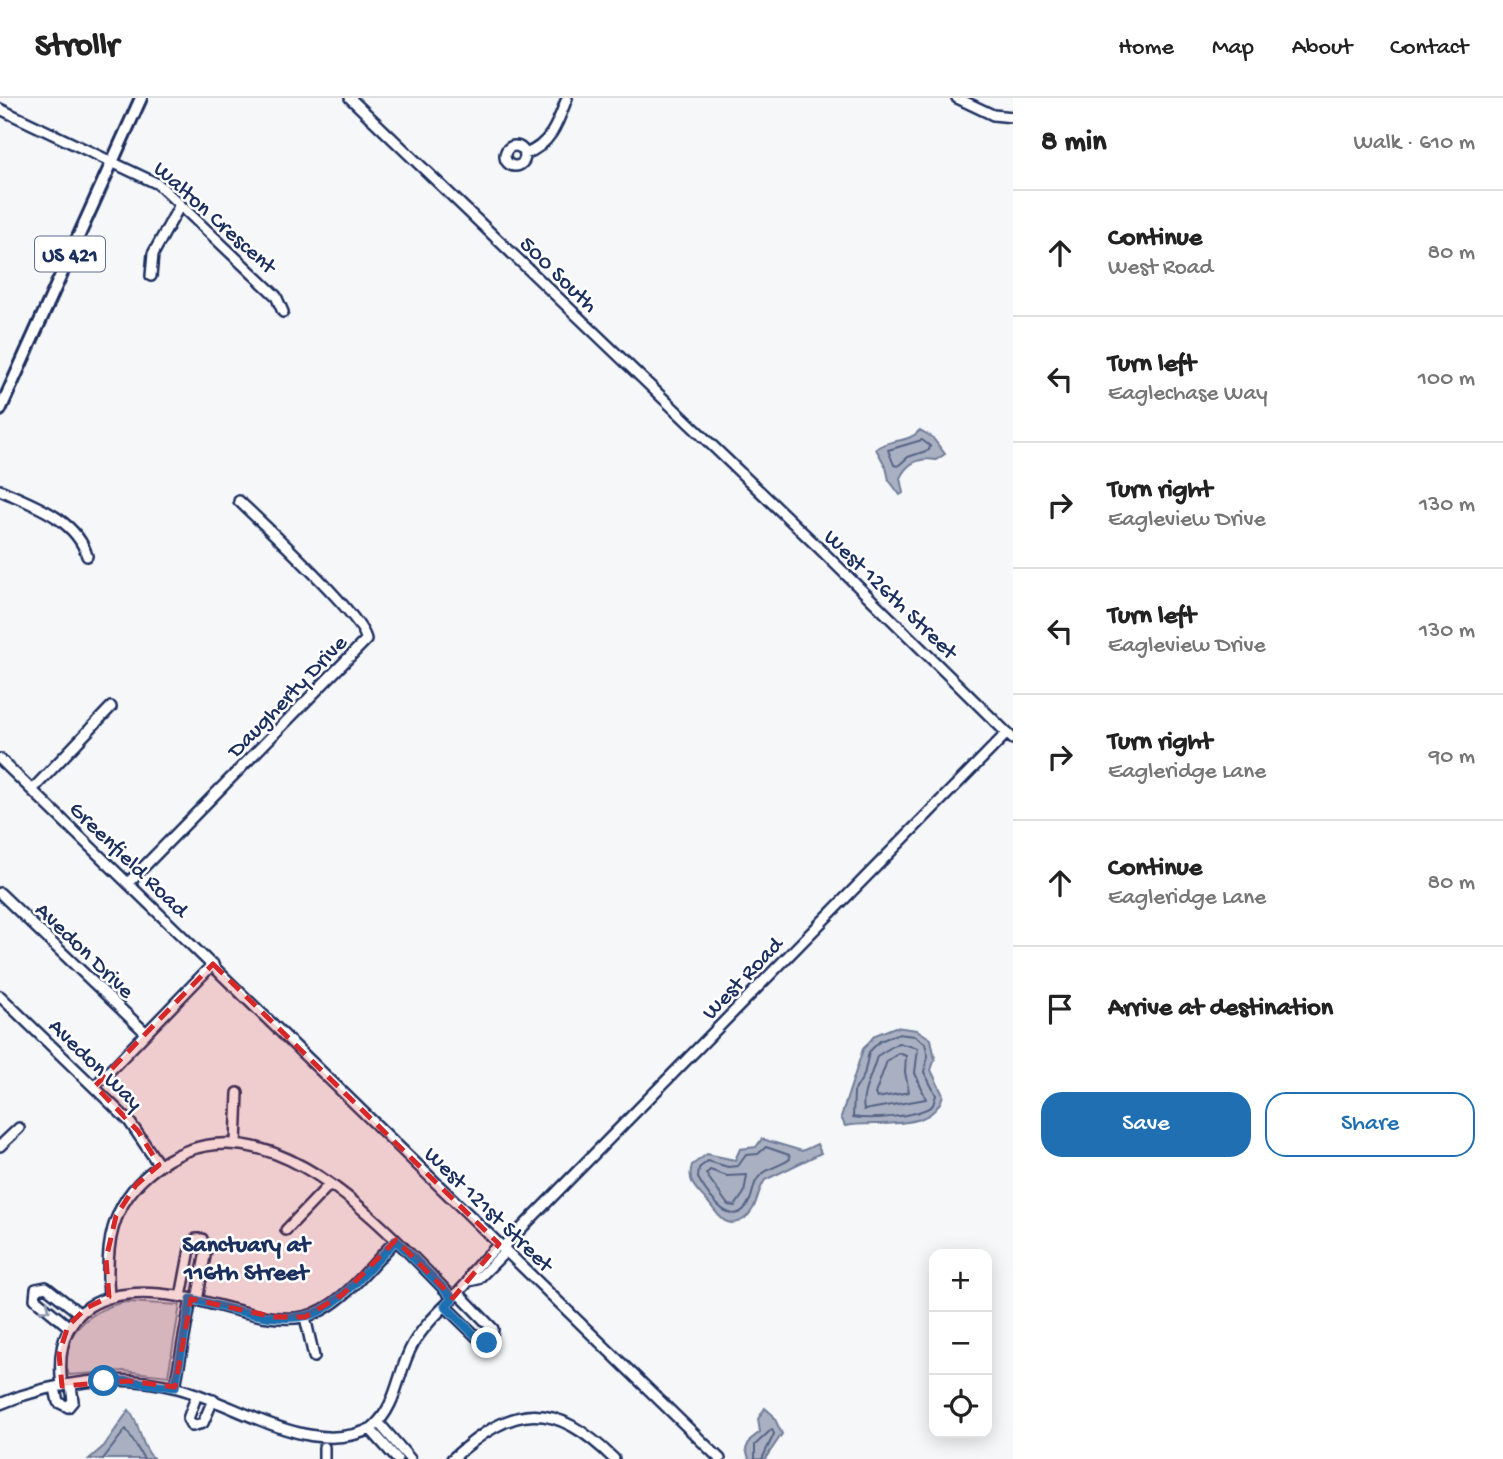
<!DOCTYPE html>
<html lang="en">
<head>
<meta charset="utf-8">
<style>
  :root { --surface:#fff; --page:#f2f2f2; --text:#222; --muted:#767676; --line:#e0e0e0; --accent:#1f6fb2 }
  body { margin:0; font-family:"Gochi Hand",sans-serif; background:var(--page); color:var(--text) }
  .controls { position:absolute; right:21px; bottom:21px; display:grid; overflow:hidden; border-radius:14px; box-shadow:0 4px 18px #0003 }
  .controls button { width:63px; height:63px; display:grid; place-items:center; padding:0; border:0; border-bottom:2px solid var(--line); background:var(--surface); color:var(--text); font:35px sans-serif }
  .stop { position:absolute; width:21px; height:21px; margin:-16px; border:5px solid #1f6fb2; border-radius:50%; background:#fff }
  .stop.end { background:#1f6fb2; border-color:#fff; box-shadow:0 2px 7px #0008 }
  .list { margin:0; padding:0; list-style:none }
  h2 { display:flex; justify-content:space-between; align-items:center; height:91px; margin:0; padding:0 28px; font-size:30px }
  h2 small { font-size:23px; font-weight:400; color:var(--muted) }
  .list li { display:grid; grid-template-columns:46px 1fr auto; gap:21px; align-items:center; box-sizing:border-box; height:126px; padding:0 28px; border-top:2px solid var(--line) }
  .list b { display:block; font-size:26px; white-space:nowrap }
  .list p { margin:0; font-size:23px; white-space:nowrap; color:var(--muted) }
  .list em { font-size:23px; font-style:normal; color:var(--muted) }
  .actions { display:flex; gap:14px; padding:21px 28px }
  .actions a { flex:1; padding:16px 0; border:2px solid var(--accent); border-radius:21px; text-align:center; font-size:24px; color:var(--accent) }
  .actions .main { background:var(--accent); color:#fff }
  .icon { flex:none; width:38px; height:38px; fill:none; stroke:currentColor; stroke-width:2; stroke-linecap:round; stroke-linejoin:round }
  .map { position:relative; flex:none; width:1013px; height:1361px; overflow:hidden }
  header { display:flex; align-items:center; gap:42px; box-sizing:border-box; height:98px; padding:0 35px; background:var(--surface); border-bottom:2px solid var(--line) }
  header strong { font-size:33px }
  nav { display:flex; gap:38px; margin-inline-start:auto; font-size:24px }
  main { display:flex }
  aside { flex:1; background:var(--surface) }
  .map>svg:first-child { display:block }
</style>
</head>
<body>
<header>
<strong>Strollr</strong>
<nav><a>Home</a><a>Map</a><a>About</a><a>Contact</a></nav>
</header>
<main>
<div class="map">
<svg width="1013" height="1361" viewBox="0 0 1013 1361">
  <rect width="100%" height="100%" fill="#f6f7f9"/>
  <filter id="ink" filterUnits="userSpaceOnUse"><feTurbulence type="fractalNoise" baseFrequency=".0143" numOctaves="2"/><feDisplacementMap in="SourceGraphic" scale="14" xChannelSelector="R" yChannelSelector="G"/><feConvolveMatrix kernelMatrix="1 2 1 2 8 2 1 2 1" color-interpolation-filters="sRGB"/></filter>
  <g filter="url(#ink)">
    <path fill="#d6d9e2" stroke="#7884a0" stroke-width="2" d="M127 1204 180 1207 168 1278 124 1273 69 1277C53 1240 94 1208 127 1204Z"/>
    <path fill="#a9b0c1" stroke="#707c99" stroke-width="2" d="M920 332 932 339 945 356 936 362C919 359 907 365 900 380L903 395 900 397 889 382 886 369 876 351C889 340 908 346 920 332Z
      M895 929 917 932 931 941 935 961 931 972 943 997C933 1036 875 1022 845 1028L841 1019 863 951 875 937Z
      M762 1041 802 1053 817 1046 821 1055 765 1082C756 1095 758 1111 744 1121 723 1134 717 1112 705 1101 695 1090 687 1083 692 1067L707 1056 735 1062 740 1051 756 1049Z
      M765 1310 773 1317 782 1336 765 1361H749L746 1351 750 1342 760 1334 758 1321Z
      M129 1312C141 1326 139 1347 154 1361H89L104 1348Z"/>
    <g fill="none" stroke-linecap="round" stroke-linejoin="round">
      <path stroke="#546386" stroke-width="2" d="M922 342 930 348 929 352 908 359 898 368 894 367 888 352Z
        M897 936 915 938 925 945 928 958 924 974 936 997 933 1007C919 1019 871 1022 853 1019L854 994 864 977 869 954 880 943Z
        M898 945 918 950 915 975 926 1001 864 1012C860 998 873 974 877 958Z
        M899 955 906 958 905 974 909 994 877 1000 875 996 887 963Z
        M766 1049 789 1057 790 1061C781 1068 769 1069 761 1077 753 1083 754 1093 750 1102 734 1136 709 1099 698 1080L699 1070 708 1063 728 1069 738 1068 746 1057 758 1056Z
        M710 1072 727 1078 747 1077 744 1095 735 1108 728 1107 706 1076Z
        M103 1361 126 1331 144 1361
        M755 1361V1347L772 1331 774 1336 762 1361"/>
      <defs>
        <path id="minor" d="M350 0 818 449 1013 641
          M957 0 993 17 1013 19
          M0 11 158 86 276 198 283 214
          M505 58a10 10 0 1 1 20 0a10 10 0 1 1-20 0Z
          M525 56C551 47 558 24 567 0
          M151 178 153 156 180 107
          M0 392C31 406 77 421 87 458
          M0 661 720 1361
          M32 692 111 609
          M128 785 366 542C366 521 260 423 239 403
          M0 795 146 935
          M0 898 129 1023 159 1067
          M95 988 213 866
          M236 1046 238 995
          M0 1048 19 1030
          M286 1132 330 1086
          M503 1149 1007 635
          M469 1183 478 1181 506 1153
          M109 1198C105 1149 110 1107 151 1074 260 985 382 1128 453 1200
          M181 1199 191 1146 196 1141H202L206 1152 197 1203
          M445 1208 482 1244 491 1243 493 1231 458 1195
          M305 1219 314 1259
          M68 1228 35 1201 36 1191 46 1189 79 1215
          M62 1288C51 1207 107 1187 177 1198 215 1204 266 1226 303 1219 340 1212 370 1168 396 1142
          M175 1289 191 1201
          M55 1290 58 1304 68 1309 73 1303 71 1287
          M197 1296 188 1321 192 1328 203 1325 213 1302
          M0 1306C54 1283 120 1275 177 1290 237 1305 310 1361 372 1330 398 1308 397 1274 413 1246 427 1222 449 1206 466 1186 470 1182 470 1177 473 1173 481 1163 491 1155 499 1146
          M378 1324 410 1361
          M371 1332 397 1361
          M324 1361V1349
          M452 1361C514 1305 553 1301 614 1361"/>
        <path id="major" d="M0 312 141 0"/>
      </defs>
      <use href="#minor" stroke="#1b2f5e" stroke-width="14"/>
      <use href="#major" stroke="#1b2f5e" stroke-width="16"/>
      <use href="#minor" stroke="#fff" stroke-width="9"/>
      <use href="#major" stroke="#fff" stroke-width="10"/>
    </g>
    <defs><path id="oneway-chevron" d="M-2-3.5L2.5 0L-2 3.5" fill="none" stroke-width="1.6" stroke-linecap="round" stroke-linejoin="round" transform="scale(1.75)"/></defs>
    <use stroke="#8d97ae" href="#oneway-chevron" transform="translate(46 1210) rotate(39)"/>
  </g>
  <g fill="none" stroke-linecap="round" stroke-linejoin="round" filter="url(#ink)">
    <path stroke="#1f6fb2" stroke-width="9" d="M104 1283H128L175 1289 191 1201C226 1209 288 1231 322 1212 350 1195 373 1166 396 1142L453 1200 445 1208 482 1244 487 1245"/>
  </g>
  <path fill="#d62828" fill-opacity="0.2" stroke="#d62828" stroke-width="5" stroke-dasharray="14 9" stroke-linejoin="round" d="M213 866 499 1146 453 1200 396 1142 342 1197 305 1219H274L191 1201 175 1289 128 1283 62 1288 59 1256 68 1228 86 1210 109 1199 106 1161 116 1118 136 1087 159 1067 138 1033 95 988Z"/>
  <g text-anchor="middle" stroke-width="5" stroke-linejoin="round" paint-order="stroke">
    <rect fill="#fff" stroke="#5f6d8e" stroke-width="2" x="35" y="138.5" width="70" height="35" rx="5"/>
    <g font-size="21" font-weight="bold" fill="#1b2f5e">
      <text x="70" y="163">US 421</text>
    </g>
    <g font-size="23" fill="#1b2f5e" stroke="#fff">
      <text transform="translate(216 118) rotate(42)" y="8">Walton Crescent</text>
      <text transform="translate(560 175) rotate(44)" y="8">500 South</text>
      <text transform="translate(892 495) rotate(44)" y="8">West 126th Street</text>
      <text transform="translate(286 597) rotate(-46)" y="8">Daugherty Drive</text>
      <text transform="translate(130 760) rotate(44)" y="8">Greenfield Road</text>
      <text transform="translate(86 851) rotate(44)" y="8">Avedon Drive</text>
      <text transform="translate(741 879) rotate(-46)" y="8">West Road</text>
      <text transform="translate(97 965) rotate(44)" y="8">Avedon Way</text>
      <text transform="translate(490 1110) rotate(44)" y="8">West 121st Street</text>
    </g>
    <g font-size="24" font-weight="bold" fill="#1b2f5e" stroke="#fff">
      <text x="246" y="1153">Sanctuary at<tspan x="246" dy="28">116th Street</tspan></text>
    </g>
  </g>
</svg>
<div class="controls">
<button>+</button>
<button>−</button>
<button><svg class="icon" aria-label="locate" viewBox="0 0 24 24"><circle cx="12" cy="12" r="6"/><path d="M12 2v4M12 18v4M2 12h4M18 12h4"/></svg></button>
</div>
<div class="stop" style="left:104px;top:1283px"></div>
<div class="stop end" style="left:487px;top:1245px"></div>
</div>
<aside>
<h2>8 min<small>Walk · 610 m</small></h2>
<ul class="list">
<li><svg class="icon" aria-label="ahead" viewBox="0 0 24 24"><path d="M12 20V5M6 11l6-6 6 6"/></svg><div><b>Continue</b><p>West Road</p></div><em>80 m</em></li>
<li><svg class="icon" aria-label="left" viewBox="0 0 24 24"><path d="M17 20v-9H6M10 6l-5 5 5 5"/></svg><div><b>Turn left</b><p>Eaglechase Way</p></div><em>100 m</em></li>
<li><svg class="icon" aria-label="right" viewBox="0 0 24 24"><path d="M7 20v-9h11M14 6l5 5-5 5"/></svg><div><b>Turn right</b><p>Eagleview Drive</p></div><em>130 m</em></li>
<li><svg class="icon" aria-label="left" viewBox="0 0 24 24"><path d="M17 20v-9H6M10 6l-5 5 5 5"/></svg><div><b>Turn left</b><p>Eagleview Drive</p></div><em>130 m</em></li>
<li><svg class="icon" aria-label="right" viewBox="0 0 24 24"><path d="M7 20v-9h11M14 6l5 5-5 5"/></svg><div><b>Turn right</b><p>Eagleridge Lane</p></div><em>90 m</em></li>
<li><svg class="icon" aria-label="ahead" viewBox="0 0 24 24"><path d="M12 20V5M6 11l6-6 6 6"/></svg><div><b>Continue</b><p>Eagleridge Lane</p></div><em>80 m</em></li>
<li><svg class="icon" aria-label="arrive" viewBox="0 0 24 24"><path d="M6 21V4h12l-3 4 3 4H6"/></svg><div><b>Arrive at destination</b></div></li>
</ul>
<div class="actions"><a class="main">Save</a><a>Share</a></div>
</aside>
</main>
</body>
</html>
